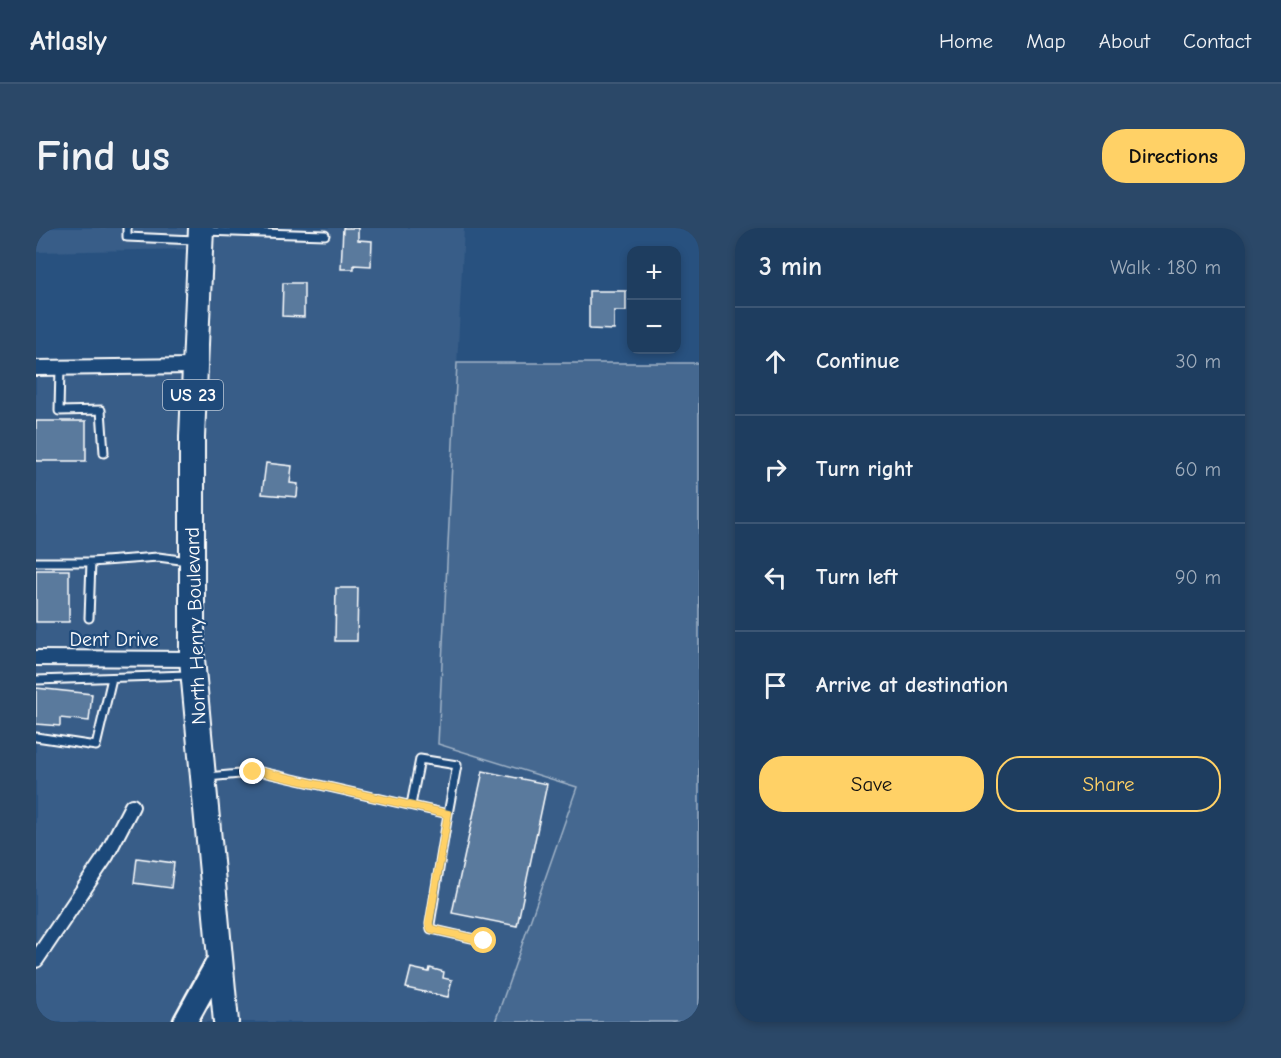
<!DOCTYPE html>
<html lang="en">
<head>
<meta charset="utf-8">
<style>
  :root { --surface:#1e3d5f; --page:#2b4868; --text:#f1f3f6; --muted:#a1aebd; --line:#3c5674; --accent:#ffd166 }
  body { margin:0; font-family:"Comic Neue",sans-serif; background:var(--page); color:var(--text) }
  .controls { position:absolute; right:18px; top:18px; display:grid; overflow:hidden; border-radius:12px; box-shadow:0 3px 9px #0003 }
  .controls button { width:54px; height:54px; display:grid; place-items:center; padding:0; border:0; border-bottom:2px solid var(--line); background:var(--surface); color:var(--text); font:30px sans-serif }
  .stop { position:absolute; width:18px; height:18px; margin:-14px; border:4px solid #ffd166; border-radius:50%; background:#fff }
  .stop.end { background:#ffd166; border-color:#fff; box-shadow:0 2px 6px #0008 }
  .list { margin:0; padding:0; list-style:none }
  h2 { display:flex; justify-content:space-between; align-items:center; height:78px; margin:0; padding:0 24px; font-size:26px }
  h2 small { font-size:20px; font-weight:400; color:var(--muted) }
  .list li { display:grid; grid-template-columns:39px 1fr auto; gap:18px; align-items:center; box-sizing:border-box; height:108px; padding:0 24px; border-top:2px solid var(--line) }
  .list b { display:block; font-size:22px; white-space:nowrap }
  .list em { font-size:20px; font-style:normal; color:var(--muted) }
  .actions { display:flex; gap:12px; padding:18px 24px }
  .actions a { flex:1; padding:14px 0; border:2px solid var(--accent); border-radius:24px; text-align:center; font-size:21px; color:var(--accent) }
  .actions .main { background:var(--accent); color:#111 }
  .icon { flex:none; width:33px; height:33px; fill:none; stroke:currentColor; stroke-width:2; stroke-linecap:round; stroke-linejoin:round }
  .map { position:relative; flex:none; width:663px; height:794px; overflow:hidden; border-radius:24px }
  header { display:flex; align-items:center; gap:36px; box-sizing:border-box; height:84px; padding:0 30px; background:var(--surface); border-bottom:2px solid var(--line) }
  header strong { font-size:28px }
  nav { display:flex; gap:33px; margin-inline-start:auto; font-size:21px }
  .intro { display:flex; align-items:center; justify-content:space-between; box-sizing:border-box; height:144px; padding:0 36px }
  h1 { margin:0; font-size:42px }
  .button { padding:15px 27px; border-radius:24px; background:var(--accent); color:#111; font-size:21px; font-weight:700 }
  main { display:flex; gap:36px; padding:0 36px }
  aside { flex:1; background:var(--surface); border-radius:24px; box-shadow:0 3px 9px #0003 }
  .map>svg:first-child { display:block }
</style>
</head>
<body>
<header>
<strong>Atlasly</strong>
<nav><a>Home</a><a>Map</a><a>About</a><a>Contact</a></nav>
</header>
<div class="intro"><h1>Find us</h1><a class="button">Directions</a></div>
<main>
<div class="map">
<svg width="663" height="794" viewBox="0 0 663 794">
  <rect width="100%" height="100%" fill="#28517f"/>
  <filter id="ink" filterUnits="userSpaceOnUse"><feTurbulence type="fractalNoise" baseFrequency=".0167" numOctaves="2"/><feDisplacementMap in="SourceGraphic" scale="12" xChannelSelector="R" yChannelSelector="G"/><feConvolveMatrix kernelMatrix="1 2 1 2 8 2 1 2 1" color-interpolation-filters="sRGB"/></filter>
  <g filter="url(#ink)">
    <path fill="#375d88" d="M0 0H428L402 516 541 558 459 794H0V145L157 137V21L0 24Z"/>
    <path fill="#446890" stroke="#a2b4c8" stroke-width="1.5" d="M421 135H663V794H459L541 559 402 516Z"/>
    <path fill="#5a7a9d" stroke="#fff" stroke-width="1.5" d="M307 0H322V12L336 13 335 38 318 37V41H305Z
      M247 55H268V89L246 88Z
      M553 63H590V83H578V102L553 101Z
      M0 193H50V233H0Z
      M230 235 256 238 254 255 262 256 261 269 226 266Z
      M0 342H33V394H0Z
      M300 360H322L321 413H299Z
      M0 460 56 466 53 493 24 490V498L0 496Z
      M447 543 511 556 481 698 416 685Z
      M101 630 138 635 135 660 98 655Z
      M375 740 393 744 394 740 408 744 407 750 416 752 412 769 370 760Z"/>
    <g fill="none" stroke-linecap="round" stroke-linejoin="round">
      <defs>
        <path id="service" d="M91 0V9L159 12
          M168 3 289 7
          M24 140 23 183 65 182 68 225
          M0 334H55
          M53 390 55 334 122 329 152 333
          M0 452 152 447
          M0 509 60 518 76 450
          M171 549 226 544 412 586 394 696 395 701 448 713
          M375 577 384 531 421 537 412 586"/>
        <path id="minor" d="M0 140 158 138
          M0 430 156 431
          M0 732 70 628 96 578"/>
        <path id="primary" d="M149 794 183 732"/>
        <path id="trunk" d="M165 0 156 209V431L190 794"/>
      </defs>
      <use href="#service" stroke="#fff" stroke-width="11"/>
      <use href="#minor" stroke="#fff" stroke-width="18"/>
      <use href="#primary" stroke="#fff" stroke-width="27"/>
      <use href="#trunk" stroke="#fff" stroke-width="28"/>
      <use href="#service" stroke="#1f4a7a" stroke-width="7"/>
      <use href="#minor" stroke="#1f4a7a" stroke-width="14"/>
      <use href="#primary" stroke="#1f4a7a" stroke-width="22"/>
      <use href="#trunk" stroke="#1f4a7a" stroke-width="24"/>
    </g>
  </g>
  <g fill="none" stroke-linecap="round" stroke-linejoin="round" filter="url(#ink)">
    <path stroke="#ffd166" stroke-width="8" d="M217 544H226L412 586 393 696 395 701 448 713"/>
  </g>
  <g text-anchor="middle" stroke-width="4.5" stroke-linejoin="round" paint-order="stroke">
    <rect fill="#1f4a7a" stroke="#bcc9d7" stroke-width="1.5" x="127" y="152" width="60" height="30" rx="4.5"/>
    <g font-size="18" font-weight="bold" fill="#fff">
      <text x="157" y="173">US 23</text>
    </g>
    <g font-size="20" fill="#fff" stroke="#1f4a7a">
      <text transform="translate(159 398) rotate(-92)" y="7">North Henry Boulevard</text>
      <text x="78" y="418">Dent Drive</text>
    </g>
  </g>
</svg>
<div class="controls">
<button>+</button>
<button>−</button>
</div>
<div class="stop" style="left:448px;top:713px"></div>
<div class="stop end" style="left:217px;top:544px"></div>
</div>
<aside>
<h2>3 min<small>Walk · 180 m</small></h2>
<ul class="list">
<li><svg class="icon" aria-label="ahead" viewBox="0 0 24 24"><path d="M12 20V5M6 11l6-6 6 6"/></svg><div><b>Continue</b></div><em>30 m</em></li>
<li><svg class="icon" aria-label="right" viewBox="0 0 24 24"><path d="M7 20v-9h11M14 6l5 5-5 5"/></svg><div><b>Turn right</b></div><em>60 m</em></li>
<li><svg class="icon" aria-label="left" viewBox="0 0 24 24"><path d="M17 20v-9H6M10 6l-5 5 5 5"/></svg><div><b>Turn left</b></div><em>90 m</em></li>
<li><svg class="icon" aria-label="arrive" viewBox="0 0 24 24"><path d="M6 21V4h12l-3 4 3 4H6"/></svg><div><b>Arrive at destination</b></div></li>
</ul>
<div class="actions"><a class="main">Save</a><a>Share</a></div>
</aside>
</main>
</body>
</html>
